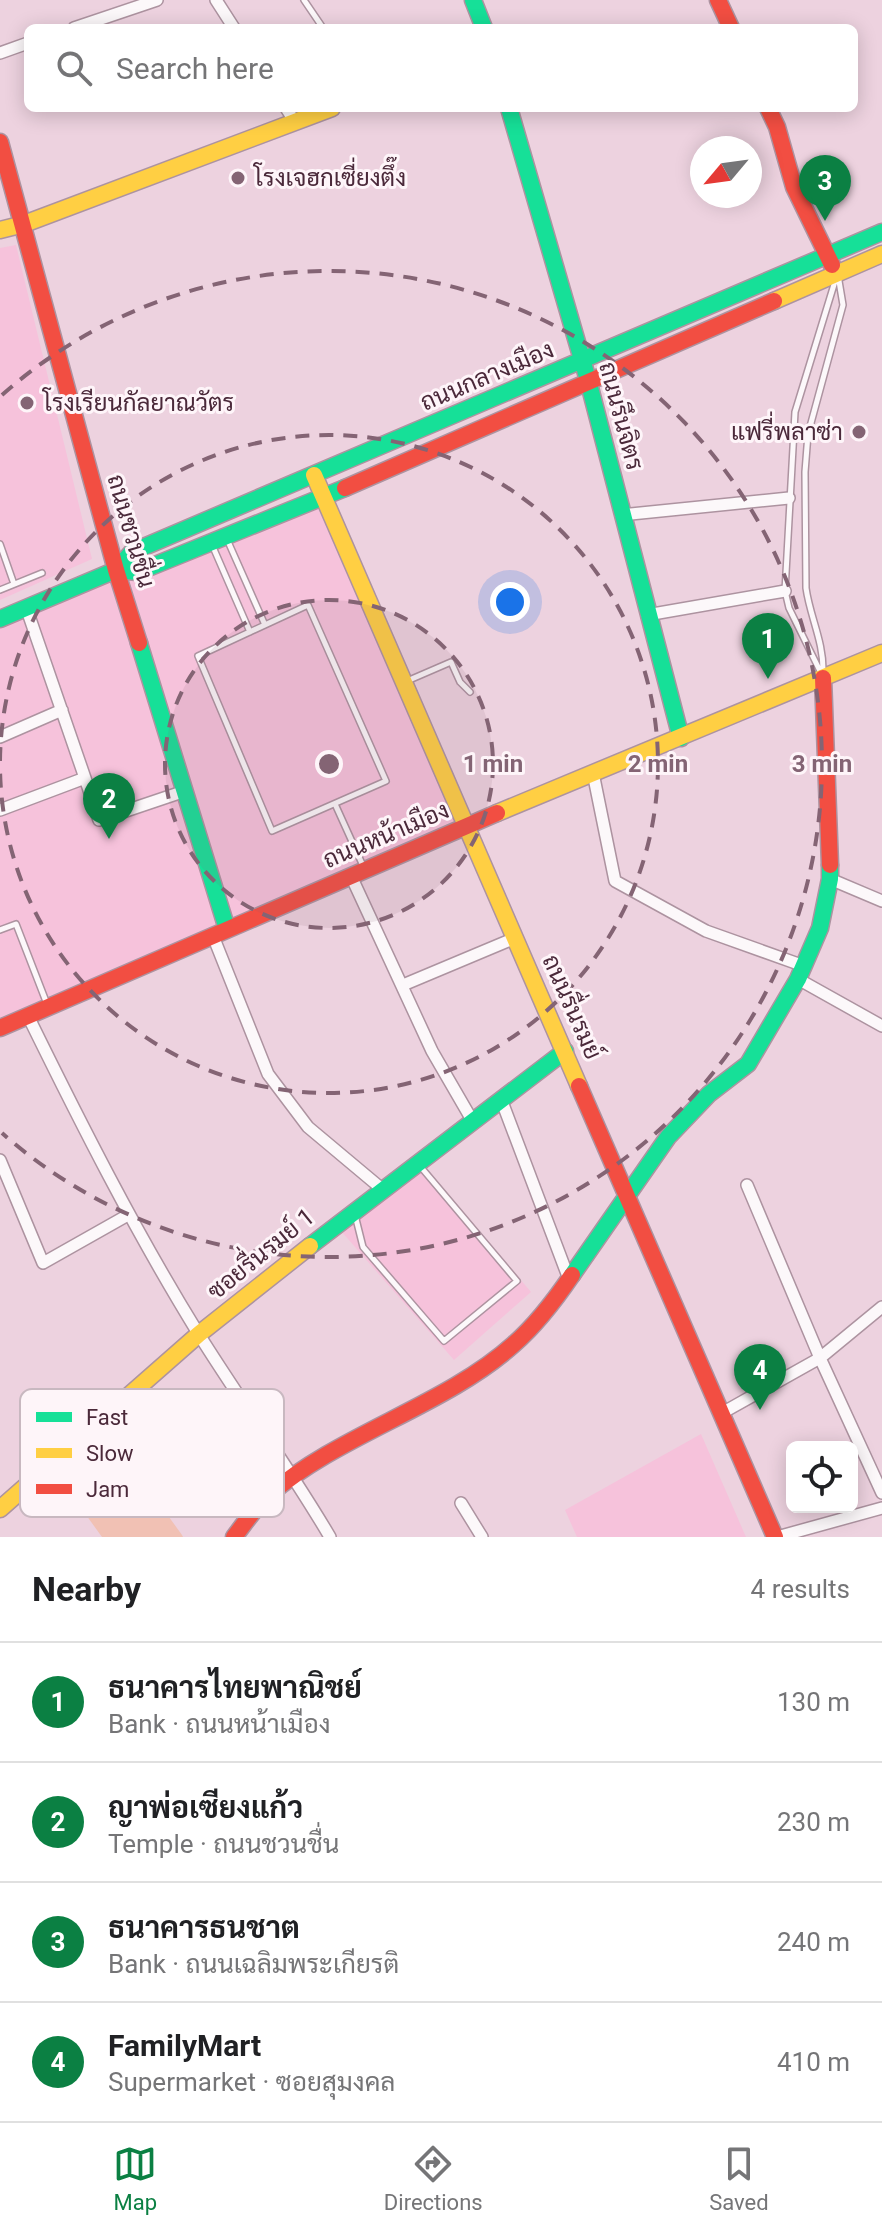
<!DOCTYPE html>
<html lang="en">
<head>
<meta charset="utf-8">
<style>
  :root { --surface:#fff; --page:#f2f2f2; --text:#202124; --muted:#757577; --line:#e0e0e0; --accent:#0b8043 }
  body { margin:0; font-family:Roboto,Sarabun,sans-serif; background:var(--page); color:var(--text) }
  .controls { position:absolute; right:24px; bottom:24px; display:grid; overflow:hidden; border-radius:12px; box-shadow:0 4px 20px #0003 }
  .controls button { width:72px; height:72px; display:grid; place-items:center; padding:0; border:0; border-bottom:2px solid var(--line); background:var(--surface); color:var(--text); font:40px sans-serif }
  .compass { position:absolute; left:690px; top:136px; width:72px; height:72px; border-radius:50%; background:var(--surface); box-shadow:0 4px 20px #0003; rotate:241deg }
  .you { position:absolute; left:510px; top:602px; width:28px; height:28px; margin:-20px; border:6px solid #fff; border-radius:50%; background:#1a73e8; box-shadow:0 0 0 12px #1a73e833 }
  .badge { display:grid; place-items:center; width:52px; height:52px; border-radius:50%; background:var(--accent); color:#fff; font-size:26px; font-weight:700 }
  .pin { position:absolute; translate:-50% -66px; filter:drop-shadow(0 2px 4px #0008) }
  .pin::after { content:''; position:absolute; top:42px; width:28px; height:24px; background:inherit; clip-path:polygon(0 0,100% 0,50% 100%) }
  .list { margin:0; padding:0; list-style:none }
  h2 { display:flex; justify-content:space-between; align-items:center; height:104px; margin:0; padding:0 32px; font-size:34px }
  h2 small { font-size:26px; font-weight:400; color:var(--muted) }
  .list li { display:grid; grid-template-columns:52px 1fr auto; gap:24px; align-items:center; box-sizing:border-box; height:120px; padding:0 32px; border-top:2px solid var(--line) }
  .list b { display:block; font-size:30px; white-space:nowrap }
  .list p { margin:0; font-size:26px; white-space:nowrap; color:var(--muted) }
  .list em { font-size:26px; font-style:normal; color:var(--muted) }
  .icon { flex:none; width:44px; height:44px; fill:none; stroke:currentColor; stroke-width:2; stroke-linecap:round; stroke-linejoin:round }
  .map { position:relative; flex:none; width:882px; height:1537px; overflow:hidden }
  .search { position:absolute; background:var(--surface); box-shadow:0 4px 20px #0003; left:24px; right:24px; top:24px; height:88px; display:flex; align-items:center; gap:20px; box-sizing:border-box; padding:0 28px; border-radius:12px; color:var(--muted); font-size:30px }
  .sheet { height:584px; background:var(--surface) }
  nav { display:flex; justify-content:space-around; align-items:center; box-sizing:border-box; height:112px; border-top:2px solid var(--line); background:var(--surface); font-size:22px; color:var(--muted) }
  nav a { display:grid; justify-items:center; gap:4px }
  nav .on { color:var(--accent) }
  .map>svg:first-child { display:block }
</style>
</head>
<body>
<div class="map">
<svg width="882" height="1537" viewBox="0 0 882 1537">
  <rect width="100%" height="100%" fill="#edd2df"/>
  <path fill="#f6c2db" d="M16 245 92 559 0 600V248Z
    M322 505 467 826 0 1028V619L115 579H122Z
    M423 1165 531 1292 454 1360 341 1231Z
    M701 1434 746 1537H577L565 1510Z"/>
  <path fill="#f1c1b4" d="M114 1441 182 1535 183 1537H102L63 1483Z"/>
  <g fill="none" stroke-linecap="round" stroke-linejoin="round">
    <defs>
      <path id="lane" d="M304 0 323 28
        M226 537 265 625
        M0 544 14 584
        M213 547 250 632
        M0 590 42 573
        M308 605 386 781 272 831 198 656Z
        M821 673 789 608 785 591 795 412 836 278
        M823 673C824 642 810 617 806 588L805 472 808 434 843 305 838 275
        M407 681 451 662 460 682 470 692
        M335 804 364 868
        M0 930 16 924 47 1004
        M355 1215 363 1247 444 1341 517 1281 420 1166"/>
      <path id="street" d="M216 0 234 28
        M74 28 157 0
        M0 53 28 43
        M286 108 295 122
        M621 515 789 498
        M647 615 785 591
        M0 737 62 710
        M593 773 615 881 706 931 804 966
        M85 778 99 820 185 791
        M0 810 85 778 26 607
        M351 876 432 1051 472 1120
        M830 879 882 901
        M213 936 268 1074 308 1127 382 1189
        M798 979 882 1026
        M403 985 515 938
        M28 1016C81 1124 135 1231 198 1333 241 1402 289 1467 330 1537
        M501 1099 569 1279
        M0 1160 43 1263 128 1215
        M747 1185 820 1358 882 1493
        M722 1413 820 1358 882 1307
        M461 1503 482 1537
        M777 1537 882 1508"/>
      <path id="fast" d="M473 0 484 28
        M509 108 588 380 681 738
        M116 570 132 552 882 232
        M0 619 116 570 138 572 345 488
        M139 643 227 929
        M310 1246 565 1051
        M572 1275 668 1137 709 1094 748 1064 798 979 820 928 830 879V865"/>
      <path id="slow" d="M0 230 24 224 332 108
        M774 301 882 254
        M314 475 579 1086
        M497 813 882 653
        M0 1509 199 1334 310 1246"/>
      <path id="jam" d="M718 0 731 28
        M768 108 777 127 794 187 832 265
        M0 142 116 570 139 643
        M345 488 774 301
        M823 678 830 865
        M0 1028 497 813
        M579 1086 775 1537
        M234 1537C245 1523 256 1506 269 1495 339 1434 445 1406 514 1344 537 1324 555 1300 572 1275"/>
    </defs>
    <use href="#lane" stroke="#ad93a0" stroke-width="8"/>
    <use href="#street" stroke="#ad93a0" stroke-width="14"/>
    <use href="#fast" stroke="#ad93a0" stroke-width="19"/>
    <use href="#slow" stroke="#ad93a0" stroke-width="19"/>
    <use href="#jam" stroke="#ad93a0" stroke-width="19"/>
    <use href="#lane" stroke="#fcf8fa" stroke-width="5"/>
    <use href="#street" stroke="#fcf8fa" stroke-width="11"/>
    <use href="#fast" stroke="#16e098" stroke-width="16"/>
    <use href="#slow" stroke="#ffcf43" stroke-width="16"/>
    <use href="#jam" stroke="#f24e42" stroke-width="16"/>
  </g>
  <circle cx="329" cy="764" r="164" fill="#846474" fill-opacity=".12"/>
  <g fill="none" stroke="#846474" stroke-width="4" stroke-dasharray="14 10">
    <circle cx="329" cy="764" r="164"/>
    <path d="M0 761A329 329 0 1 1 0 767"/>
    <path d="M2 395A493 493 0 1 1 2 1133"/>
  </g>
  <g fill="#846474" stroke="#fef5f9" stroke-width="3">
    <circle cx="238" cy="178" r="8"/>
    <circle cx="27" cy="403" r="8"/>
    <circle cx="859" cy="432" r="8"/>
  </g>
  <g text-anchor="middle" stroke-width="6" stroke-linejoin="round" paint-order="stroke">
    <g font-size="24" fill="#4b293a" stroke="#fef5f9" text-anchor="start">
      <text x="254" y="186">โรงเจฮกเซี่ยงตึ๊ง</text>
      <text x="43" y="411">โรงเรียนกัลยาณวัตร</text>
      <text x="843" y="440" text-anchor="end">แฟรี่พลาซ่า</text>
    </g>
    <g font-size="24" fill="#4b293a" stroke="#fef5f9">
      <text transform="translate(487 376) rotate(-23)" y="8">ถนนกลางเมือง</text>
      <text transform="translate(621 416) rotate(75)" y="8">ถนนรึนจิตร</text>
      <text transform="translate(131 531) rotate(74)" y="8">ถนนชวนชื่น</text>
      <text transform="translate(386 835) rotate(-23)" y="8">ถนนหน้าเมือง</text>
      <text transform="translate(572 1007) rotate(66)" y="8">ถนนรื่นรมย์</text>
      <text transform="translate(261 1254) rotate(-39)" y="8">ซอยรื่นรมย์ 1</text>
    </g>
  </g>
  <rect x="20" y="1389" width="264" height="128" rx="12" fill="#fef5f9" stroke="#c8b8c0" stroke-width="2"/>
  <rect x="36" y="1412" width="36" height="10" fill="#16e098"/>
  <rect x="36" y="1448" width="36" height="10" fill="#ffcf43"/>
  <rect x="36" y="1484" width="36" height="10" fill="#f24e42"/>
  <g font-size="22" fill="#4b293a">
    <text x="86" y="1425">Fast</text>
    <text x="86" y="1461">Slow</text>
    <text x="86" y="1497">Jam</text>
  </g>
  <circle cx="329" cy="764" r="12" fill="#846474" stroke="#fef5f9" stroke-width="4"/>
  <g font-size="24" text-anchor="middle" font-weight="bold" fill="#846474" stroke="#fef5f9" stroke-width="6" stroke-linejoin="round" paint-order="stroke">
    <text x="493" y="772">1 min</text>
    <text x="658" y="772">2 min</text>
    <text x="822" y="772">3 min</text>
  </g>
</svg>
<div class="controls">
<button><svg class="icon" aria-label="locate" viewBox="0 0 24 24"><circle cx="12" cy="12" r="6"/><path d="M12 2v4M12 18v4M2 12h4M18 12h4"/></svg></button>
</div>
<svg class="compass" viewBox="-18 -18 36 36"><path d="M0-13l5 13h-10z" fill="#e53935"/><path d="M0 13l5-13h-10z" fill="#757577"/></svg>
<div class="you"></div>
<div class="pin badge" style="left:768px;top:679px">1</div>
<div class="pin badge" style="left:109px;top:839px">2</div>
<div class="pin badge" style="left:825px;top:221px">3</div>
<div class="pin badge" style="left:760px;top:1410px">4</div>
<div class="search"><svg class="icon" aria-label="search" viewBox="0 0 24 24"><circle cx="10" cy="10" r="6"/><path d="M15 15l6 6"/></svg>Search here</div>
</div>
<section class="sheet">
<h2>Nearby<small>4 results</small></h2>
<ul class="list">
<li><span class="badge">1</span><div><b>ธนาคารไทยพาณิชย์</b><p>Bank · ถนนหน้าเมือง</p></div><em>130 m</em></li>
<li><span class="badge">2</span><div><b>ญาพ่อเซียงแก้ว</b><p>Temple · ถนนชวนชื่น</p></div><em>230 m</em></li>
<li><span class="badge">3</span><div><b>ธนาคารธนชาต</b><p>Bank · ถนนเฉลิมพระเกียรติ</p></div><em>240 m</em></li>
<li><span class="badge">4</span><div><b>FamilyMart</b><p>Supermarket · ซอยสุมงคล</p></div><em>410 m</em></li>
</ul>
</section>
<nav>
<a class="on"><svg class="icon" aria-label="map" viewBox="0 0 24 24"><path d="M3 6l6-2 6 2 6-2v14l-6 2-6-2-6 2zM9 4v14M15 6v14"/></svg>Map</a>
<a><svg class="icon" aria-label="directions" viewBox="0 0 24 24"><path d="M12 3l9 9-9 9-9-9zM9 14v-3h6M13 9l2 2-2 2"/></svg>Directions</a>
<a><svg class="icon" aria-label="saved" viewBox="0 0 24 24"><path d="M7 4h10v16l-5-4-5 4z"/></svg>Saved</a>
</nav>
</body>
</html>
